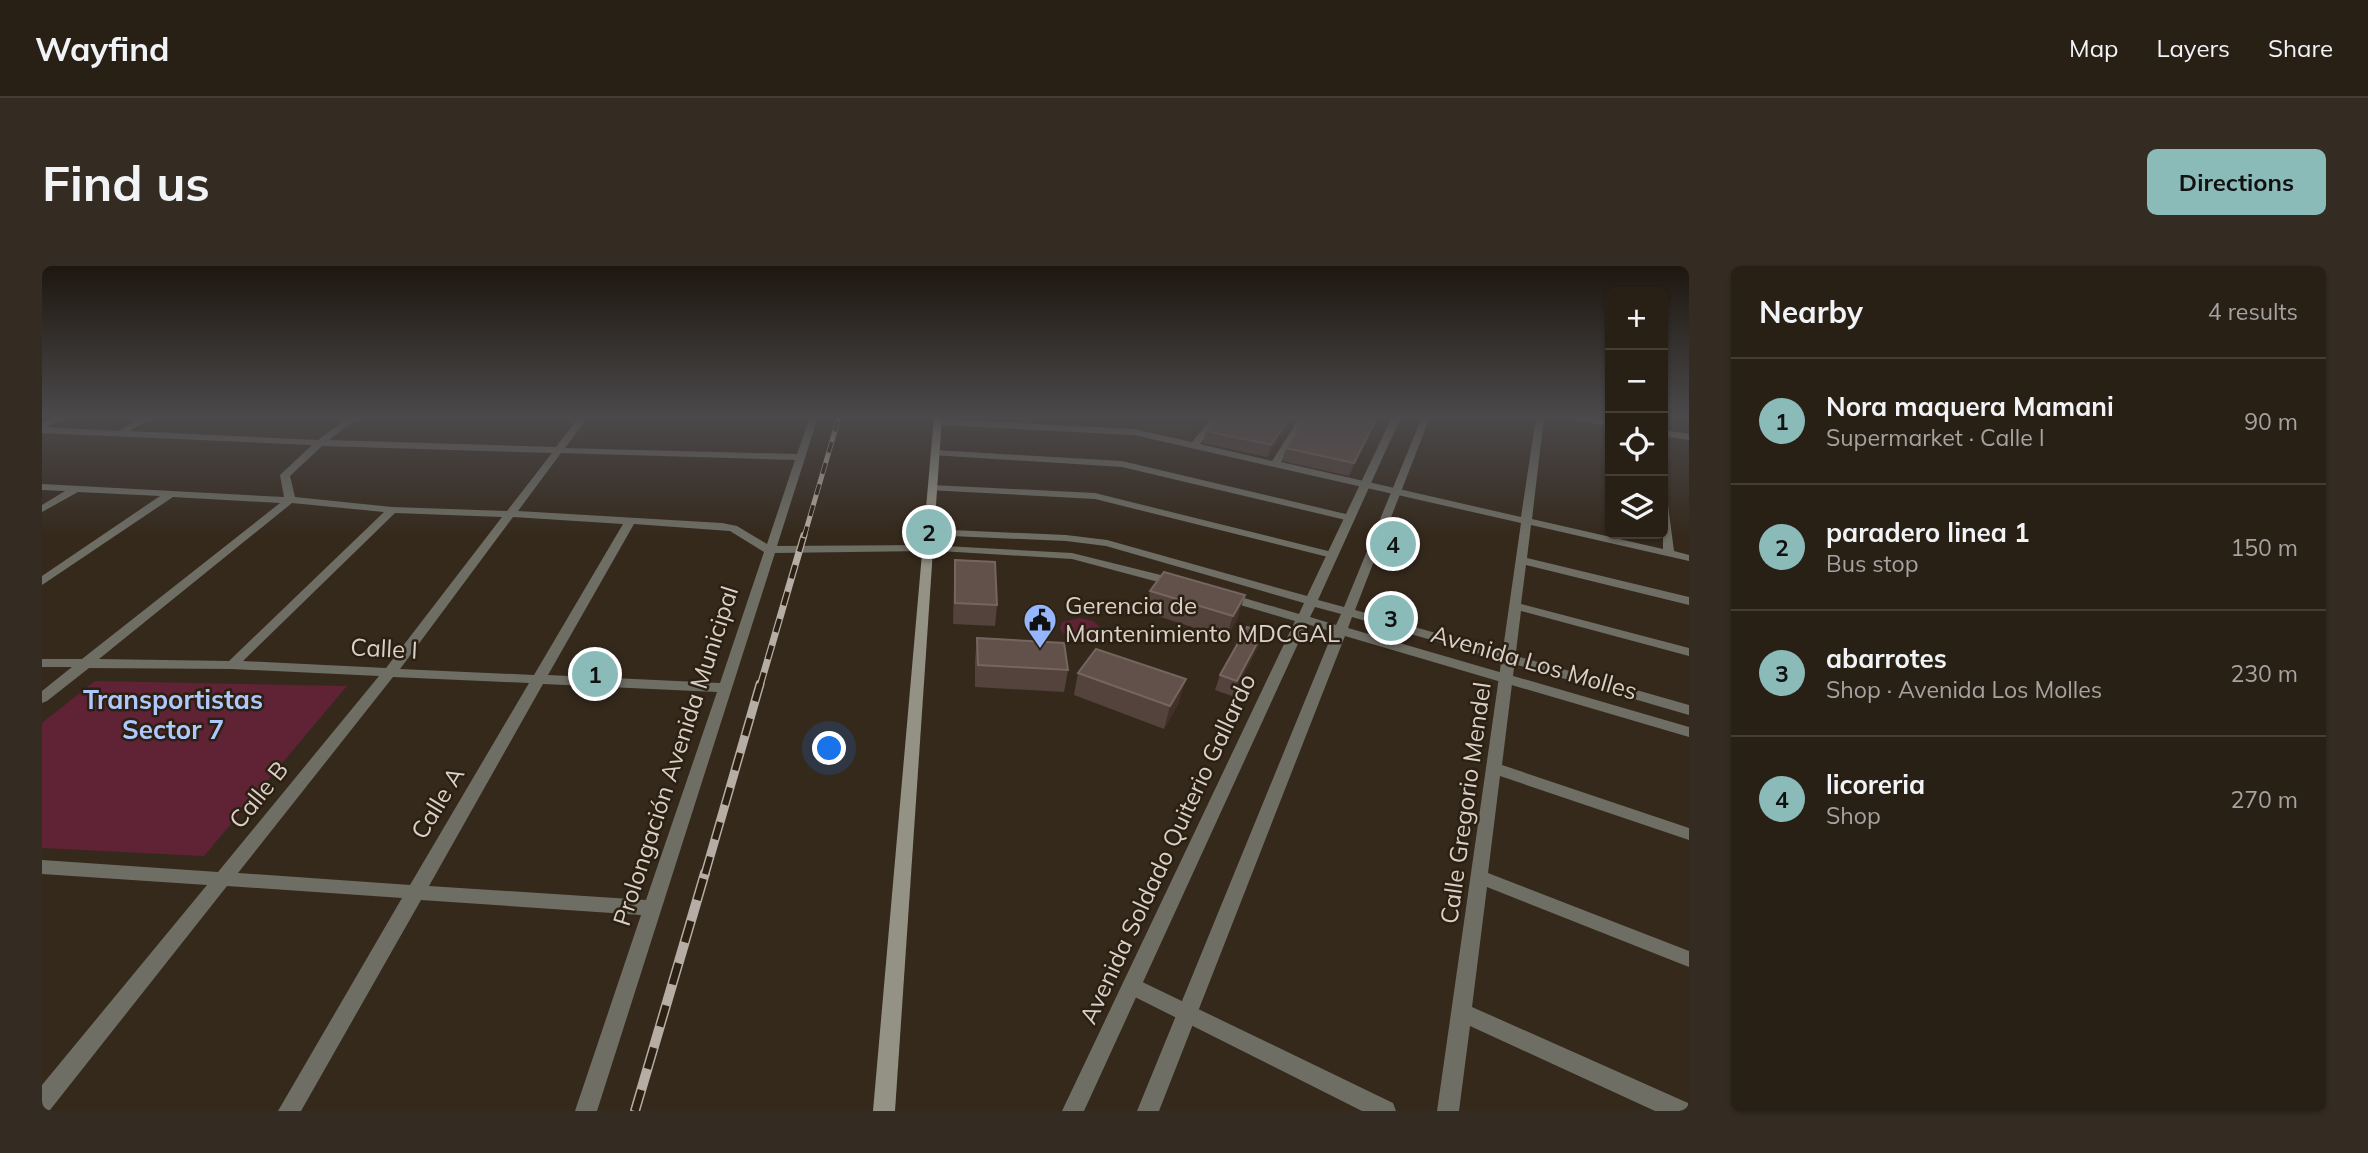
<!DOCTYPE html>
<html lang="en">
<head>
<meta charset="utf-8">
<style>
  :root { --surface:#281f15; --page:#342c22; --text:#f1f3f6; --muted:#a5a2a0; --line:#443d34; --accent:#8bbbb9 }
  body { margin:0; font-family:Mulish,sans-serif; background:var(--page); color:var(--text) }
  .controls { position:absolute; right:21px; top:21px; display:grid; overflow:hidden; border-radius:10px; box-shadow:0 2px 5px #0004 }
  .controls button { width:63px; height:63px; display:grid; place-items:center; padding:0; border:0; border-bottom:2px solid var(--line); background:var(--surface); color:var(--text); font:35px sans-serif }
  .you { position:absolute; left:788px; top:483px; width:24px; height:24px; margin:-18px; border:5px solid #fff; border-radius:50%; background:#1a73e8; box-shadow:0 0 0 10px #1a73e833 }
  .badge { display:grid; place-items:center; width:46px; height:46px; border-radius:50%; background:var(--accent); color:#111; font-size:23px; font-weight:700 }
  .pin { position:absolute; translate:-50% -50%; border:4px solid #fff; box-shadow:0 2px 7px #0006 }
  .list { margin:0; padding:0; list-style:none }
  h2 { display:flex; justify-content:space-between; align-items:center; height:91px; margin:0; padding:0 28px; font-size:30px }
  h2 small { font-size:23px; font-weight:400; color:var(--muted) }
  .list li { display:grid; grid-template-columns:46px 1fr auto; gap:21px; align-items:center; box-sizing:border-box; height:126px; padding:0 28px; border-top:2px solid var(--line) }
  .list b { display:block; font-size:26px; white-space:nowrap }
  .list p { margin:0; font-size:23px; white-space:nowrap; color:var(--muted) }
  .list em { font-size:23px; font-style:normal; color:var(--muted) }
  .icon { flex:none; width:38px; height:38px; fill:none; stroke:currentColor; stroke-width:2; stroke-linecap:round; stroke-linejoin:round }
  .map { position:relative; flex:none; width:1647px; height:845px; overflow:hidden; border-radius:10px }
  header { display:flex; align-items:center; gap:42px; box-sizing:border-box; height:98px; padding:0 35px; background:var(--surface); border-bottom:2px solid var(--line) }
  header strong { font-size:33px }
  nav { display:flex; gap:38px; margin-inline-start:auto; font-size:24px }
  .intro { display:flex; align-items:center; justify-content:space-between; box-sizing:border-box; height:168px; padding:0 42px }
  h1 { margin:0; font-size:49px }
  .button { padding:18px 32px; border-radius:10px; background:var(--accent); color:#111; font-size:24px; font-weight:700 }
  main { display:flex; gap:42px; padding:0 42px }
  aside { flex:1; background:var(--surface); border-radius:10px; box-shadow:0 2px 5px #0004 }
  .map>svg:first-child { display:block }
</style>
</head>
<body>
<header>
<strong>Wayfind</strong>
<nav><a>Map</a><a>Layers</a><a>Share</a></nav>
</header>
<div class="intro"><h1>Find us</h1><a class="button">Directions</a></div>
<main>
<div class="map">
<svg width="1647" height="845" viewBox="0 0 1647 845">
  <rect width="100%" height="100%" fill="#35291c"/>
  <path fill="#41301d" d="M1041 151H1160L1142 171 1078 157 1037 155Z"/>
  <path fill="#602336" d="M1038 352 1051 355 1059 362V370C1046 380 1027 377 1018 363L1020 356Z
    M53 415 305 420 162 590 0 582V457Z"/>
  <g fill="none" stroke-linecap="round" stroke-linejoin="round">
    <path fill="#6e6e65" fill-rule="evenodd" d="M12 151H24L4 161 76 165 100 151H111L88 165 276 174 307 151H317L287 174 514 181 537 151H546L523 182 755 188 768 151H776L735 280 885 279 891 282 885 285 733 287 555 845H533L599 649 379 634 259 845H236L360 632 185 620 8 844 0 845V819L165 619 0 608V594L176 606 337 410 190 403 47 402 5 435 0 437V425L30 401H0V393H40L238 237 131 231 0 319V310L118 230 36 226 0 246V239L23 225 0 224V218L242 231 238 209 270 179 0 167V157ZM280 180 510 187 465 245 350 241 253 231 248 210ZM519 187 753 194 725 278 695 260 680 257 476 245ZM250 237 342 246 187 395 57 393ZM353 247 460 251 344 402 201 395ZM471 251 581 258 492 409 358 403ZM592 258 688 265 722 286 678 417 506 409ZM351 411 487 417 368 619 196 607ZM501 418 675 426 604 634 387 620Z
      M1171 151H1180L1158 178 1230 195 1258 151H1267L1239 196 1479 251 1494 151H1502L1490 253 1621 283V236L1626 239 1632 285 1647 289V295L1489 259 1485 292 1647 331V339L1484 299 1479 338 1647 382V390L1479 345 1460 499 1647 562V574L1458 510 1446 607 1647 685V701L1445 621 1430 741 1646 837 1647 845H1613L1428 760 1417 845H1395L1479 257 1092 169 895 159 891 156 895 153 1092 163 1150 176Z
      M1532 151 1568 154V160L1536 154Z
      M1621 164 1647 168V174L1621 170Z
      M893 184 1080 195 1308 249 1313 252 1308 255 1080 201 890 189 888 187Z
      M890 219 1053 227 1294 287 1296 289 1290 292 1053 233 886 224V220Z
      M1090 711 1351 837 1354 845H1320L1083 726 1080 720 1083 714Z"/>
    <path fill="#6e6e65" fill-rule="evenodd" d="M1350 151H1359L1276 334 1302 341 1380 151H1388L1313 344 1647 439V449L1310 351 1306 362 1647 461V471L1303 370 1117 845H1095L1291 366 1265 358 1042 845H1020L1253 355 1181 334 1179 331 1185 327 1257 348 1262 337 1064 280 1024 275 887 269 882 266 887 263 1024 269 1065 274 1265 330ZM1273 341 1299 348 1294 359 1268 351Z
      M885 279 1030 287 1139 314 1141 317 1135 321 1030 293 881 284 879 282Z"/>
    <path fill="#949285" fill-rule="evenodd" d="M892 151H900L853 845H831Z"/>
    <defs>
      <path id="rail-far3" d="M762 271 797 151"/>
      <path id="rail-far2" d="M718 420 762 269"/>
      <path id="rail-far1" d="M663 608 718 418"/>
      <path id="rail" d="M593 845 663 607"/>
    </defs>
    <use href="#rail-far3" stroke="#b6ada4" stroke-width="5"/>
    <use href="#rail-far2" stroke="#b6ada4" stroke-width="7"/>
    <use href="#rail-far1" stroke="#b6ada4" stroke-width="9"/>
    <use href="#rail" stroke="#b6ada4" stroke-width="10"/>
    <use href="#rail-far3" stroke="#2b2012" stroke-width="3.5" stroke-dasharray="11" stroke-linecap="butt"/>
    <use href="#rail-far2" stroke="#2b2012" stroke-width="4.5" stroke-dasharray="14" stroke-linecap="butt"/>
    <use href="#rail-far1" stroke="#2b2012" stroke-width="6" stroke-dasharray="18" stroke-linecap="butt"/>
    <use href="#rail" stroke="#2b2012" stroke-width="7" stroke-dasharray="22" stroke-linecap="butt"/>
  </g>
  <path fill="#54423c" d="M1252 151 1225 191 1161 177 1164 165Z
    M1265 151H1337L1307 210 1240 195 1244 182Z
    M913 294 955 339 953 360 911 358 912 315Z
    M1108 325 1196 351 1184 372 1103 346Z
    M935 372 1026 404 1022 426 933 421V394Z
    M1216 381 1190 430 1173 424 1178 409Z
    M1036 407 1137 436 1122 463 1032 429Z"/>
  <path fill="#423129" d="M1248 151H1252L1225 191 1229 179Z
    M1335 151H1336L1307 210 1312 197Z
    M1203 329 1196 351 1184 372 1191 350Z
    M1221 366 1216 381 1190 430 1195 415Z
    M1144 413 1137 436 1122 463 1128 440Z"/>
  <path fill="#62514b" stroke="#75655f" stroke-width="2" d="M1176 151H1248L1229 179 1164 165Z
    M1265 151H1315L1333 155 1312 197 1244 182Z
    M913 294 953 296 955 339 913 337Z
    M1122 306 1203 329 1191 350 1108 325Z
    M1205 361 1221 366 1195 415 1178 409Z
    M935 372 1022 377 1026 404 936 399Z
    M1054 383 1144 413 1128 440 1036 407Z"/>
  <linearGradient id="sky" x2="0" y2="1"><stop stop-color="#1d170f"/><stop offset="0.56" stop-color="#4b494b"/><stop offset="1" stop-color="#4b494b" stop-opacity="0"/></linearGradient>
  <rect width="1647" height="270" fill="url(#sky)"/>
  <defs>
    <symbol id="civic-pin" viewBox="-11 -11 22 30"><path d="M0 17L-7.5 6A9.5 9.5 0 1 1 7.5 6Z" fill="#95b6fd" stroke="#2b2012"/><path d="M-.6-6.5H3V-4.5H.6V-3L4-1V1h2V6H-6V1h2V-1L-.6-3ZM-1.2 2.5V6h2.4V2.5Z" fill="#111"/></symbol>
  </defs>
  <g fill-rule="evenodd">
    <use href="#civic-pin" x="979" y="335" width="38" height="52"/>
  </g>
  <g text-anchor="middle" stroke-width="5" stroke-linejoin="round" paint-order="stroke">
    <g font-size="24" fill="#d9d1c9" stroke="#2b2012" text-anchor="start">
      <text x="1023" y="348">Gerencia de<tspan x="1023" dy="28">Mantenimiento MDCGAL</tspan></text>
    </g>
    <g font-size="24" fill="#d9d1c9" stroke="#2b2012">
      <text transform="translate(342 383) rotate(3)" y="8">Calle I</text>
      <text transform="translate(1492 397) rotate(16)" y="8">Avenida Los Molles</text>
      <text transform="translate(634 490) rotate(-72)" y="8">Prolongación Avenida Municipal</text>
      <text transform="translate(217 529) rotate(-51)" y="8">Calle B</text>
      <text transform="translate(396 537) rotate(-59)" y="8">Calle A</text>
      <text transform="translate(1424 537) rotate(-82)" y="8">Calle Gregorio Mendel</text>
      <text transform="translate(1126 583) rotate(-65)" y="8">Avenida Soldado Quiterio Gallardo</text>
    </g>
    <g font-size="26" font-weight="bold" fill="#aec7fd" stroke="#2b2012">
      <text x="131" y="443">Transportistas<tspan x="131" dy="30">Sector 7</tspan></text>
    </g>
  </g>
</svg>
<div class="controls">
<button>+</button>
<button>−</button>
<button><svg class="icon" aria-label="locate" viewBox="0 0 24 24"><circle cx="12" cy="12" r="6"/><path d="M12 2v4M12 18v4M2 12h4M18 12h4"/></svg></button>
<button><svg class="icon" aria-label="layers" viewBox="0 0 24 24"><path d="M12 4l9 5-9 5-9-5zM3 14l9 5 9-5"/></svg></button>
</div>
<div class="you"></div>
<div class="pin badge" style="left:553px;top:408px">1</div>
<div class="pin badge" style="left:887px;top:266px">2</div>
<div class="pin badge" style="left:1349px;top:352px">3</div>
<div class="pin badge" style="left:1351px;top:278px">4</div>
</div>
<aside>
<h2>Nearby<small>4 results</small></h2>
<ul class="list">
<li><span class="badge">1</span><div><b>Nora maquera Mamani</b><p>Supermarket · Calle I</p></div><em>90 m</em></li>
<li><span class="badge">2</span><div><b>paradero linea 1</b><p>Bus stop</p></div><em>150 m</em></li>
<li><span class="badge">3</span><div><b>abarrotes</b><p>Shop · Avenida Los Molles</p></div><em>230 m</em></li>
<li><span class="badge">4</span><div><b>licoreria</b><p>Shop</p></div><em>270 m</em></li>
</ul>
</aside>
</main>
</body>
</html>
